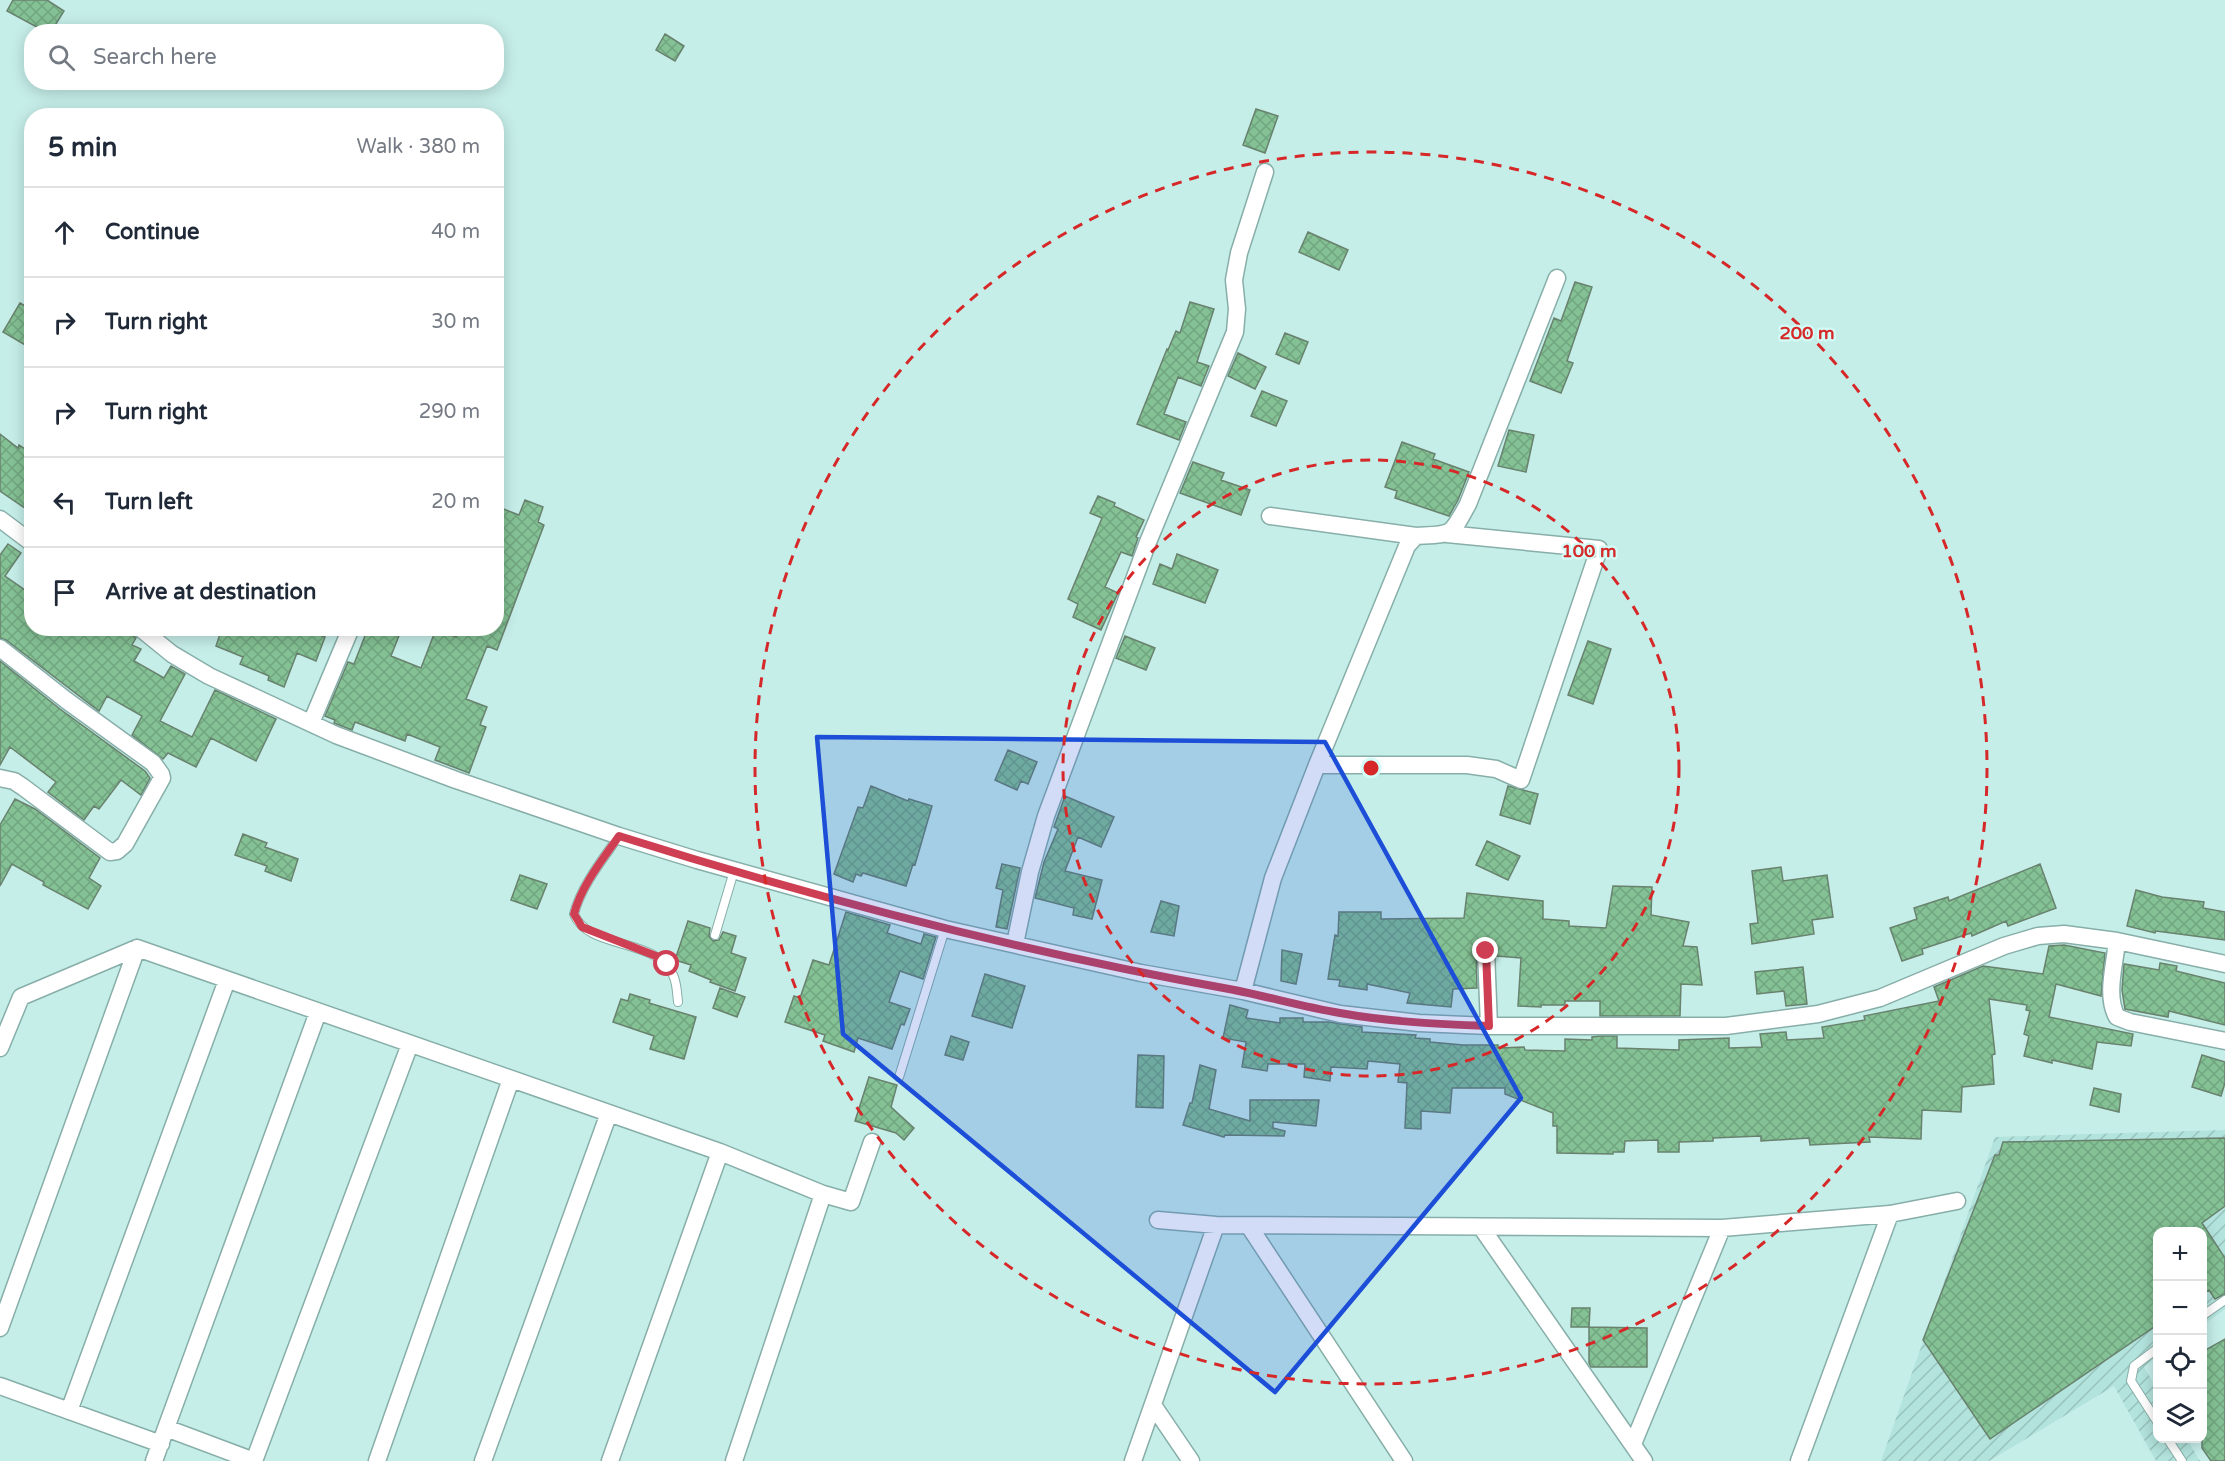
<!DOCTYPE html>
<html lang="en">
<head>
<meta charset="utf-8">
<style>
  :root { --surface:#fff; --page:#f2f2f3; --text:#1f2937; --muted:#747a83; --line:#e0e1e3 }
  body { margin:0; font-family:"Varela Round",sans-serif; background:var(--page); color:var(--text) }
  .controls { position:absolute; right:18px; bottom:18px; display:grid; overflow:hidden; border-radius:12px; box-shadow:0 3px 15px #0003 }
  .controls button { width:54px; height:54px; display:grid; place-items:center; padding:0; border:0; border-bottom:2px solid var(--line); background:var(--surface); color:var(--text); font:30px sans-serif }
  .stop { position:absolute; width:18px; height:18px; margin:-14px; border:4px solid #cf3f53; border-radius:50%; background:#fff }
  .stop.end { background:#cf3f53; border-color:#fff; box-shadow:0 2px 6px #0008 }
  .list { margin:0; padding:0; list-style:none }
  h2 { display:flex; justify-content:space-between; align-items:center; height:78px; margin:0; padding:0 24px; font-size:26px }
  h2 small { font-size:20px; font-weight:400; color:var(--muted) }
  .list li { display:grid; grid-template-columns:39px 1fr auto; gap:18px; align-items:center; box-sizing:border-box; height:90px; padding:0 24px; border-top:2px solid var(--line) }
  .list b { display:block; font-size:22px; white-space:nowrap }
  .list em { font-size:20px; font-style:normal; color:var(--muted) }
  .icon { flex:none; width:33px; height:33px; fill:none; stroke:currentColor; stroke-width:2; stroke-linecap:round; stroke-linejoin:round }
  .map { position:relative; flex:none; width:2225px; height:1461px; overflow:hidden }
  .search { position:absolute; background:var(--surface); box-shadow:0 3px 15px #0003; left:24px; top:24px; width:480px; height:66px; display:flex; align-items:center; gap:15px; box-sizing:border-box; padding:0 21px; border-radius:24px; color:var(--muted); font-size:22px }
  .panel { position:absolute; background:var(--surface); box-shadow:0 3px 15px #0003; left:24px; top:108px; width:480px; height:528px; border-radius:24px }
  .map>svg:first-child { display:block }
</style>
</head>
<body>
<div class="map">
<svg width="2225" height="1461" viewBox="0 0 2225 1461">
  <defs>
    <pattern id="industrial-furrows" width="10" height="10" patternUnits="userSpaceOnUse" patternTransform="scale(1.5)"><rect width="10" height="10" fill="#b2e3dc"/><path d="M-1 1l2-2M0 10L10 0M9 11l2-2" fill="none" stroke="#98c2bc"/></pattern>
    <pattern id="building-cross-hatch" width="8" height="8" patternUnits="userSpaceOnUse" patternTransform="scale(1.5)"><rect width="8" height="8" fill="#84c194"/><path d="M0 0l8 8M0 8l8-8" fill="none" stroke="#71a57f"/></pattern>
  </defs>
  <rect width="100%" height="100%" fill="#c6eee9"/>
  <path fill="url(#industrial-furrows)" d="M2225 1130V1309L2203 1325 2202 1232H2158L2157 1357 2144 1367 2157 1389 2158 1438 2187 1439 2200 1461H2156L2114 1386 1989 1461H1881L1995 1137Z"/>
  <path fill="url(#building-cross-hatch)" stroke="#68826e" stroke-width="1.5" d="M13 0H47L64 11 51 32H46L7 11Z
    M665 34 684 46 675 61 656 50Z
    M1256 109 1278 116 1265 153 1243 145Z
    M1308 232 1348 250 1339 270 1299 252Z
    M1575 282 1592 287 1567 361 1573 363 1561 393 1530 381 1554 318 1561 321Z
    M1190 302 1214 309 1197 362 1209 366 1201 386 1178 377 1164 414 1186 422 1179 440 1137 424 1167 349 1168 350 1176 331 1180 333Z
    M20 303 32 310V349L3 332Z
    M1285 333 1308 342 1299 364 1276 354Z
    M1238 353 1266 367 1255 389 1228 376Z
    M1262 391 1287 401 1276 426 1251 416Z
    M1509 430 1534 435 1526 472 1498 466Z
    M0 434 18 448 19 445 32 454V513L0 491Z
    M1402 442 1435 454 1433 459 1469 472 1458 500 1449 516 1395 498 1397 491 1385 487Z
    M1193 462 1224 473 1221 480 1250 490 1241 515 1180 493Z
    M1098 496 1115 503 1114 506 1144 520 1136 537 1138 538 1132 556 1121 552 1105 587 1118 593 1101 630 1073 617 1078 604 1068 599 1102 518 1090 513Z
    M525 500 543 507 538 522 544 525 497 650 487 646 466 699 487 707 480 725 486 727 469 773 435 760 440 747 407 734 405 741 355 722 352 730 334 723 335 720 325 716 348 662 354 664 368 628H402L391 656 421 668 436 629 456 637 457 634 446 628H496V506L519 515Z
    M8 544 21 553 5 576 32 595V628H122L132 634 136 638 132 645 141 649 134 661 164 678 171 666 185 674 160 721 192 737 215 690 276 719 256 761 211 738 196 767 168 753 163 759 132 735 142 716 107 696 99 711 6 640 0 638V555Z
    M1177 554 1218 570 1205 603 1153 584 1160 564 1172 569Z
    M222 628H325L322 636 325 637 316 661 297 653 284 687 268 680 269 676 240 664 243 657 216 646Z
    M1125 636 1155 648 1146 670 1116 658Z
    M1588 641 1611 649 1593 704 1568 695Z
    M0 661 60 709 145 771 150 778 141 795 121 780 99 809 94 806 84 820 48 792 56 782 10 747 0 765Z
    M1008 750 1037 762 1028 784 1021 781 1017 790 995 780Z
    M871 786 908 801 909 799 932 806 915 865 913 864 906 886 863 873 861 876 856 874 853 882 834 874 858 807 863 808Z
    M1508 786 1538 794 1530 824 1500 815Z
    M1065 796 1114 817 1101 847 1078 837 1065 871 1102 880 1092 919 1073 915 1074 908 1035 898 1044 862 1058 829 1054 827Z
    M15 799 35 809 100 858 89 878 101 886 88 909 43 885 44 882 12 864 0 886V825Z
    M243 834 267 843 265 847 298 859 291 881 265 871 267 866 235 855Z
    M1487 841 1520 856 1508 880 1476 865Z
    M1002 864 1020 868 1007 929 996 927 1003 890 996 888Z
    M2040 864 2056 908 2008 926 2006 921 1972 936 1971 933 1922 949 1923 954 1902 961 1890 928 1917 919 1914 908 1948 897 1949 901Z
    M1781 867 1783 881 1827 875 1833 917 1812 920 1814 934 1752 944 1750 924 1758 923 1752 871Z
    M520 875 547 884 537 909 511 900Z
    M1613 886 1652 887 1651 915 1689 922 1683 946 1697 947 1702 985 1681 984 1680 1016H1600V1001H1565V1005H1541V1007L1518 1006 1521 958 1497 956 1494 945 1486 941 1480 942 1476 951 1477 988 1453 989 1451 1007 1407 1003 1410 993 1367 984V990L1339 986 1340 980 1328 979 1335 935 1338 936 1339 912H1381V919L1464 918 1467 893 1543 901V919L1569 921V926L1606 928Z
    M2136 890 2162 897 2204 902 2203 908 2225 912V940L2156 931 2155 933 2127 926Z
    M1161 901 1179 906 1174 936 1151 932Z
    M846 912 890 925 887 933 921 944 924 934 936 937 923 979 900 971 889 1002 910 1009 904 1025 901 1024 892 1049 858 1038 854 1052 823 1041 825 1035 785 1022 794 996 800 998 813 960 829 965Z
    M688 921 710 928 709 936 713 941 719 940 723 932 736 936 731 953 746 958 735 991 710 982 711 980 689 971 691 965 675 960Z
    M2064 945 2105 953 2101 996 2056 984 2049 1017 2133 1034 2131 1046 2097 1042 2092 1069 2052 1060V1063L2024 1056 2029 1036 2024 1034 2030 1011 2026 1010 2027 1005 1989 999 1995 1054 1992 1055 1994 1084 1962 1087 1961 1112 1922 1110 1921 1139 1869 1137 1870 1142 1810 1145 1809 1138 1761 1141V1136L1713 1138V1141L1679 1142V1152H1658V1140L1625 1141 1624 1152H1613V1154L1557 1153V1126H1553V1113L1505 1094V1088H1452L1450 1113 1421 1111V1129L1405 1128 1407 1083 1398 1082 1400 1064 1368 1061 1367 1069 1331 1067 1330 1081 1304 1077 1305 1064H1268L1267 1071 1242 1067 1246 1042 1223 1038 1230 1005 1248 1010 1246 1018 1280 1023V1018H1303V1022H1329L1362 1027V1032L1416 1035 1415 1038 1430 1039V1042L1463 1045H1498V1048L1524 1047 1525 1050 1565 1051V1039L1592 1040V1037L1600 1036H1617V1048L1679 1050V1040L1729 1038V1048L1762 1047 1760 1034 1786 1032 1787 1040 1824 1038 1822 1027 1865 1020 1864 1016 1939 1001 1934 987 1983 966 2043 974 2049 946Z
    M1282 950 1302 954 1296 984 1281 981Z
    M2160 963 2177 966 2176 971 2225 983V1025L2169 1011 2168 1017 2125 1009 2122 990 2124 964 2159 970Z
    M1803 967 1807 1004 1786 1006 1784 991 1757 994 1755 972Z
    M985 974 1025 986 1012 1028 972 1016Z
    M720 988 745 997 737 1017 713 1008Z
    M630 994 650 1000 649 1003 696 1017 684 1059 650 1049 654 1036 613 1022 621 999 628 1001Z
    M951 1036 969 1042 963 1060 945 1055Z
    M1138 1055 1164 1056 1163 1108 1136 1107Z
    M2202 1055 2225 1062V1083L2221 1096 2192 1087Z
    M1200 1065 1216 1070 1209 1109 1250 1121V1100H1319L1316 1126 1273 1122V1128L1285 1131 1284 1136 1225 1135 1224 1137 1183 1125 1190 1103H1192Z
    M869 1077 897 1085 891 1107 914 1128 904 1140 896 1133 855 1121Z
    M2094 1088 2121 1094 2119 1112 2090 1105Z
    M2225 1138V1206L2202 1223 2225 1258V1294L2215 1299 2209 1290 2202 1295V1232H2157V1325L1990 1439 1923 1340 1995 1155H1999L2003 1142Z
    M1572 1308H1590L1589 1327H1571Z
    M1589 1327 1647 1328V1367H1591L1589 1363Z
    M2225 1339V1461H2211L2202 1448V1352Z"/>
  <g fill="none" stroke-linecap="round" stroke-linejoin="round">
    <defs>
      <path id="lane" d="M619 836C603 859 581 886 574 914 588 950 656 937 673 975 677 983 677 993 678 1002
        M715 935 734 871
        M899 1077 945 929
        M2202 1316 2225 1300
        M2158 1348 2134 1366 2131 1381 2158 1423
        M2167 1438 2182 1461"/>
      <path id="street" d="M1270 516 1416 536
        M0 519 32 543
        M140 628 172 654 209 676 336 735 456 780 619 836 697 860 945 929 1141 973 1243 991 1340 1014 1419 1023 1489 1026H1726L1818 1014 1880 998 2004 946 2038 936 2064 934 2117 941 2225 964
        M0 648 66 700 153 763 161 774 162 778 125 844 117 851 110 852 23 787 14 781 0 778
        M311 723 351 628
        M1317 765H1467L1496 769 1521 780 1599 549 1447 534
        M2117 941C2115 964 2105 996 2117 1017L2130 1022 2225 1041
        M1015 944 1030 872 1046 816 1148 542 1235 332 1237 309 1234 280 1239 253 1265 172
        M1486 951 1489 1026
        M1243 991 1273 878 1317 765 1407 546 1416 536C1453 534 1450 537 1468 504L1557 278
        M0 1048 21 997 137 948 720 1152 823 1194 851 1202 872 1142
        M1158 1220 1216 1225 1722 1228 1890 1214 1957 1201
        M1249 1226 1404 1461
        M1481 1227 1644 1461
        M0 1328 137 948
        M0 1386 161 1444
        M1153 1405 1191 1461
        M69 1411 227 980
        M166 1428 254 1461 410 1044
        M1633 1444 1722 1228
        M154 1461 318 1012
        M377 1461 511 1079
        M483 1461 609 1113
        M610 1461 720 1152
        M734 1461 823 1194
        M1133 1461 1216 1225
        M1799 1461 1890 1214"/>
    </defs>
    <use href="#lane" stroke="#87aea8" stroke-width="10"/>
    <use href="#street" stroke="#87aea8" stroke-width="19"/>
    <use href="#lane" stroke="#fff" stroke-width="8"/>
    <use href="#street" stroke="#fff" stroke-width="16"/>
  </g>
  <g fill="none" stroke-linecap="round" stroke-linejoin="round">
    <path stroke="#cf3f53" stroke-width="8" d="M667 964 656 956 582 927 574 914C581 886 603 859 619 836 819 899 1023 952 1229 989 1266 996 1303 1007 1340 1013 1389 1022 1439 1024 1489 1026L1486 951"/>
  </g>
  <path fill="#1d4ed8" fill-opacity="0.2" stroke="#1d4ed8" stroke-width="4.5" stroke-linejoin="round" d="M817 737 1325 742 1521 1098 1275 1392 843 1034Z"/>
  <g fill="none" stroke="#d62828" stroke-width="3" stroke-dasharray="10 8">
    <circle cx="1371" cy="768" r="308"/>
    <circle cx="1371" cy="768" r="616"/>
  </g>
  <circle cx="1371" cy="768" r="9" fill="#d62828" stroke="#d3fcf6" stroke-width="3"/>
  <g font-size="18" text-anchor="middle" font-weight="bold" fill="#d62828" stroke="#d3fcf6" stroke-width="4.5" stroke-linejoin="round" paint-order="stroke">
    <text x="1807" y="339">200 m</text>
    <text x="1589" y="557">100 m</text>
  </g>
</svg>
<div class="controls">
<button>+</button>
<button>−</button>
<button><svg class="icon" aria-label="locate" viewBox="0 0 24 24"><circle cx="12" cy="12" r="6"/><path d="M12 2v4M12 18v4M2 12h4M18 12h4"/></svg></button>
<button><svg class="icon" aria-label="layers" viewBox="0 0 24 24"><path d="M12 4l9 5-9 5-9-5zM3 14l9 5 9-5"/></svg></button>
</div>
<div class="stop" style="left:667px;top:964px"></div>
<div class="stop end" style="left:1486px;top:951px"></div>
<div class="search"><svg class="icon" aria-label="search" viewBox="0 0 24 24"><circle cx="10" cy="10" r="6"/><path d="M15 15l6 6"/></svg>Search here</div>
<section class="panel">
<h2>5 min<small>Walk · 380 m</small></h2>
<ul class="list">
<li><svg class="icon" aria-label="ahead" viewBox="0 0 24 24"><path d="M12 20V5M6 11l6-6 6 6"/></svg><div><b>Continue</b></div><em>40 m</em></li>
<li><svg class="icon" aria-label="right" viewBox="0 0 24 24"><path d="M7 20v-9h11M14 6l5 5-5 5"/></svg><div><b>Turn right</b></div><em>30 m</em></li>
<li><svg class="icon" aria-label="right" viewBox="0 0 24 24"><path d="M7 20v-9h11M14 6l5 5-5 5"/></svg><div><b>Turn right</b></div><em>290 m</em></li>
<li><svg class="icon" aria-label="left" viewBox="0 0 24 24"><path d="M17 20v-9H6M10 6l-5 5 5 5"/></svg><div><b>Turn left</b></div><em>20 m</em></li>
<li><svg class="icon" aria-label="arrive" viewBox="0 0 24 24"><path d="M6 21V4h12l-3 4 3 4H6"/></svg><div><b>Arrive at destination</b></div></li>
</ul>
</section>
</div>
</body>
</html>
